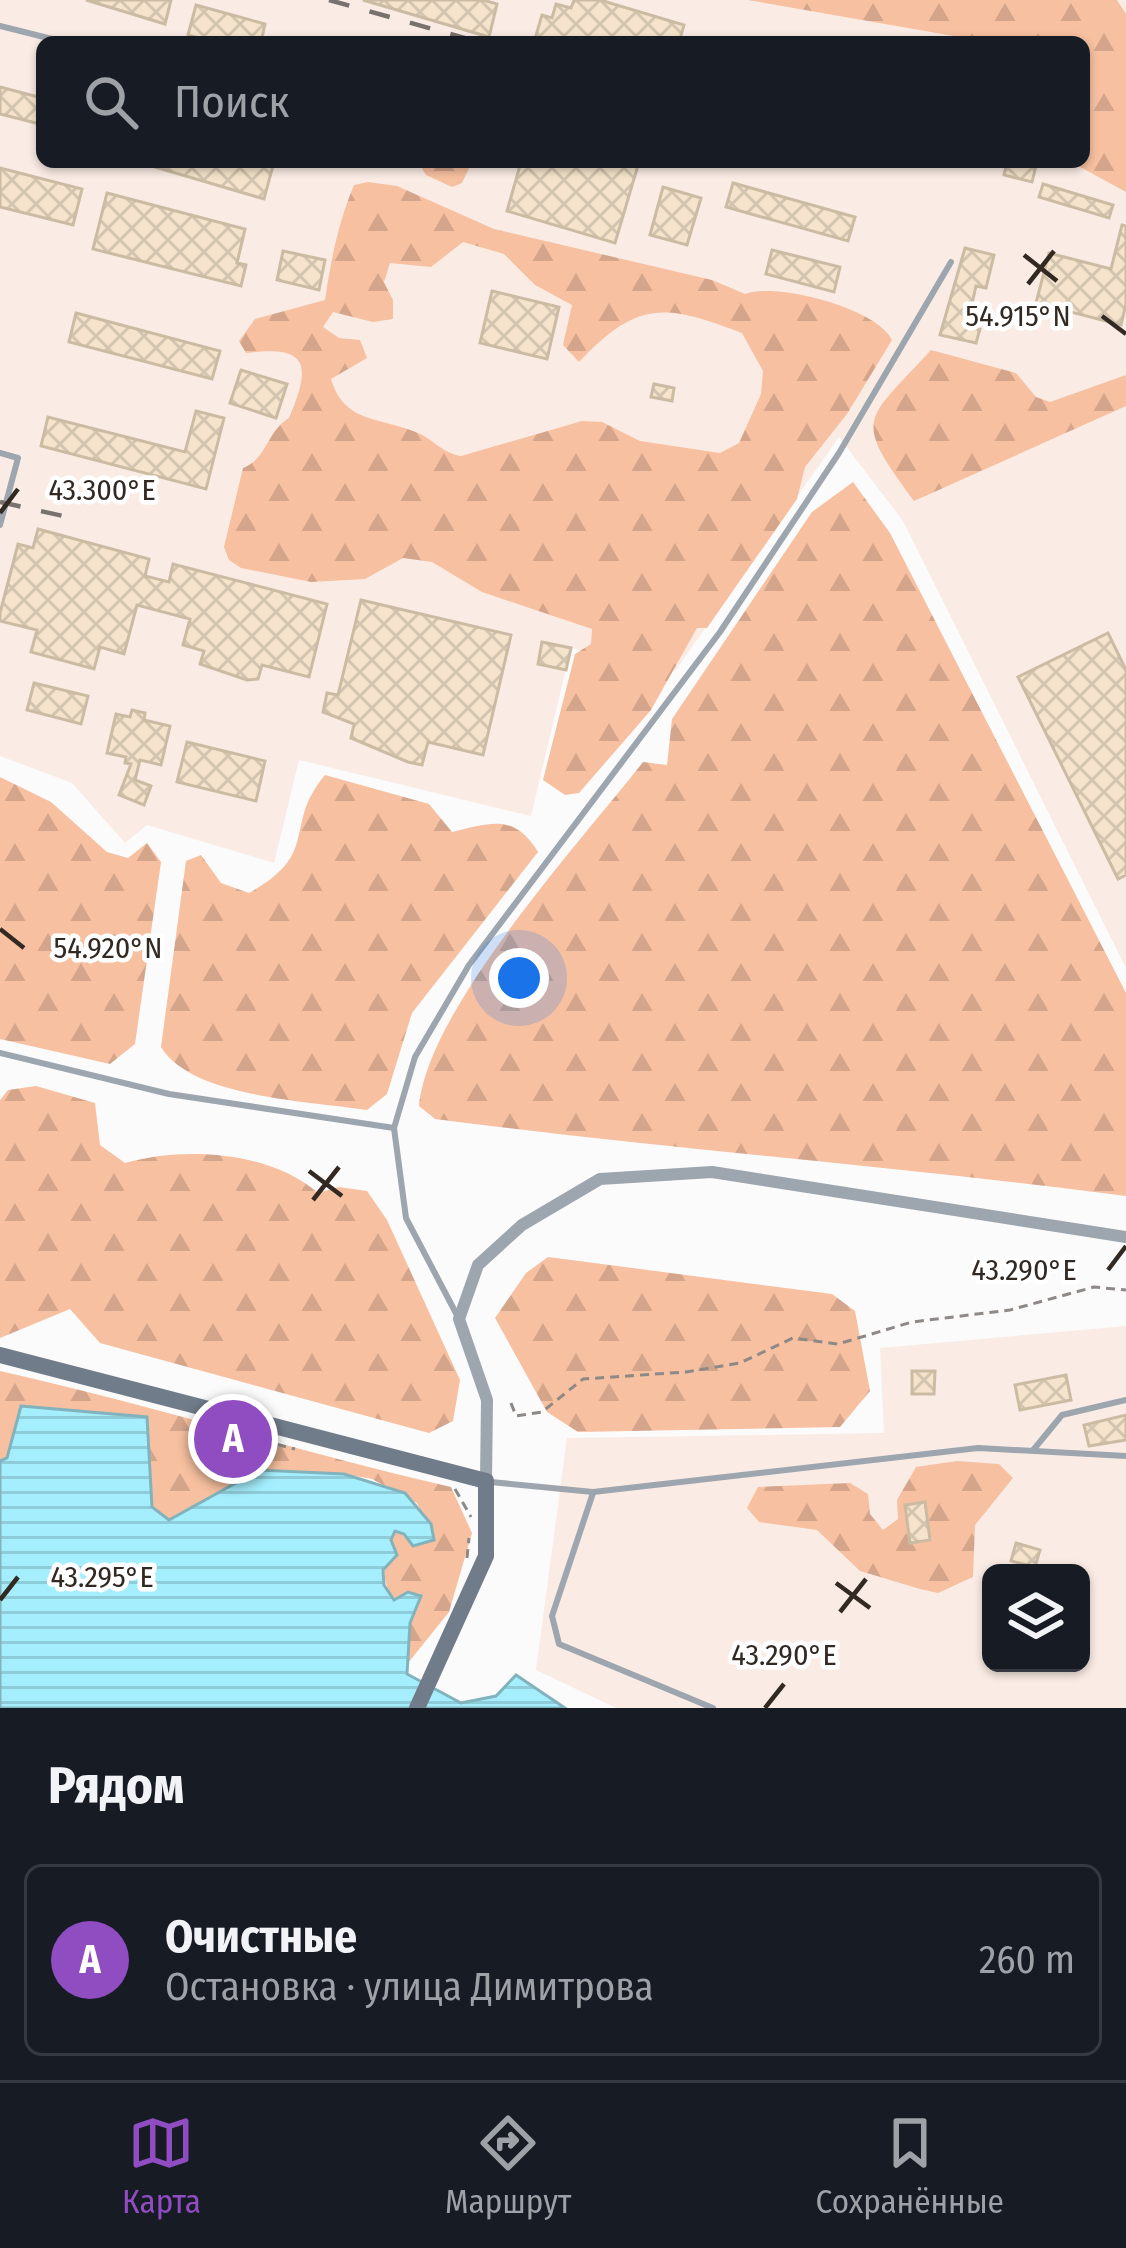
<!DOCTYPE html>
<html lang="ru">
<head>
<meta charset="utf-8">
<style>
  :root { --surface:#171b24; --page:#242831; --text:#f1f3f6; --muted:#9ea1a6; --line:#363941; --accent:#904cc1 }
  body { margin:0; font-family:"Fira Sans Condensed",sans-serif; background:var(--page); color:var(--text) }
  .controls { position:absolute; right:36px; bottom:36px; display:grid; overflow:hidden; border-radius:18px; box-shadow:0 3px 9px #0004 }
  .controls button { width:108px; height:108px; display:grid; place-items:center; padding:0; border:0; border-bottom:3px solid var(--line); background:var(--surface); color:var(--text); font:60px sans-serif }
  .you { position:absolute; left:519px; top:978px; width:42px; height:42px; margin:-30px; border:9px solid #fff; border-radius:50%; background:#1a73e8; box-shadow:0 0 0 18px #1a73e833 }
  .badge { display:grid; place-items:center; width:78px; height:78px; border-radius:50%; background:var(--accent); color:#fff; font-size:39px; font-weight:700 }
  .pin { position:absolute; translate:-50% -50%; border:6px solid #fff; box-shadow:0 3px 12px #0006 }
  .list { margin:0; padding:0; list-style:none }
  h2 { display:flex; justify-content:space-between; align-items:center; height:156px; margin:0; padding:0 48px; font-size:51px }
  h2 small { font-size:39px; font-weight:400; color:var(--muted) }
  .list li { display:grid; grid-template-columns:78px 1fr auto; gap:36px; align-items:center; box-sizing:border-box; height:192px; margin:0 24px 24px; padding:0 24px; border:3px solid var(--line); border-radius:18px }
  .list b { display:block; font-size:45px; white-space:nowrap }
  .list p { margin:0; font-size:39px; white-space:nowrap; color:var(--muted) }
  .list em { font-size:39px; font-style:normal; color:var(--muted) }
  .icon { flex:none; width:66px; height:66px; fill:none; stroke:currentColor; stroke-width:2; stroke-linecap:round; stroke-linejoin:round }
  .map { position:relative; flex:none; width:1126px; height:1708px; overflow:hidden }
  .search { position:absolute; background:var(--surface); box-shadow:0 3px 9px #0004; left:36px; right:36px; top:36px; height:132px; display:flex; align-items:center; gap:30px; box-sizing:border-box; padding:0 42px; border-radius:18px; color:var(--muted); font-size:45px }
  .sheet { height:372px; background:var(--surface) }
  nav { display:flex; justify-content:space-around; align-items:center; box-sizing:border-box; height:168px; border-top:3px solid var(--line); background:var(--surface); font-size:33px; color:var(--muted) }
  nav a { display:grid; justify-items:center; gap:6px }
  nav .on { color:var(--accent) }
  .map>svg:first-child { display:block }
</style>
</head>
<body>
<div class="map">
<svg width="1126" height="1708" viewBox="0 0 1126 1708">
  <defs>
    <pattern id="forest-firs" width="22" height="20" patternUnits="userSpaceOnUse" patternTransform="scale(3)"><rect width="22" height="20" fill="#f7c0a0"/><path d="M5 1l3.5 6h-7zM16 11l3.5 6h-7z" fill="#d4a58a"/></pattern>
    <pattern id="water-rules" width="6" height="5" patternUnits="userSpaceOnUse" patternTransform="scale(3)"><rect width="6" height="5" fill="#a4eefd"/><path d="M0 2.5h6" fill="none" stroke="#8eccd9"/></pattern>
    <pattern id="building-cross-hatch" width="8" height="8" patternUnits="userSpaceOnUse" patternTransform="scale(3)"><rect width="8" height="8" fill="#f5e4cb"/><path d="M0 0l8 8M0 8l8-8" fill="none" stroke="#d2c4ae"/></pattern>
  </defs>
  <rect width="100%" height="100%" fill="#fbfbfb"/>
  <path fill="#faece4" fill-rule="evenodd" d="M0 0H1126V968L903 521 839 437 676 670 571 648 531 816 299 760 274 863 147 825 125 843 72 783 0 756ZM42 42H1084V162H42Z
    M1126 1326V1708H616L536 1670 567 1438 884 1433 880 1348ZM991 1573H1081V1663H991Z"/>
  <path fill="url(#forest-firs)" fill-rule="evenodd" d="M748 0H1117L1126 14V192L1071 162H1084V42H988Z
    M418 162H472L462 183 452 187 426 175Z
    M368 182 397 186 494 229 712 280 745 294C776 282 877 308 892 340L847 414 805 467 797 499 707 628H697L651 710 579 793 565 795 543 780 575 654 591 644 592 629 482 592 432 562 403 558 365 579 311 582 241 568 229 560 224 547 243 468C268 458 266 432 289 418 312 364 308 345 246 353L239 341 255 319 325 300C331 260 338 223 354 185ZM463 242 504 254 535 285 572 305 563 345 579 362C638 299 666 304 742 333L763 371 761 394 739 443 720 453 640 441 602 422 582 421 461 456C440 452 436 441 418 433 382 417 344 424 331 379L367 358 360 340 339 338 323 327 333 312 373 322 393 319V300L384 282 390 263 431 267Z
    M931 350 1016 373 1036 397 1050 402 1126 375V406L914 501C852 417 864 423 931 350Z
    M853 482 890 533 1126 993V1196C896 1166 665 1149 435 1119L419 1106C428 1008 580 843 643 762L667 765 672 719 812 512Z
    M325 775 429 804 452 832C491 823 514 813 538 852L412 1013 387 1094 367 1110C310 1101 192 1098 161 1047L186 861 201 855 221 883 249 893C322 853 282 826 325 775Z
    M0 777 51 802 107 852 128 858 147 843 161 862 135 1044 110 1064 0 1039Z
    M36 1086 95 1103 100 1145 125 1163C184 1146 270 1151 318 1193L339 1187 367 1191 387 1220 460 1380 453 1421 429 1433 100 1343 70 1309 0 1338V1100L8 1090Z
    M548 1257 832 1294 855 1311 870 1391 840 1427 578 1432 547 1412 495 1318 526 1273Z
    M0 1371C152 1405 299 1452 451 1487L472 1533 449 1612 408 1663 410 1623 420 1596 394 1600C378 1577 385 1557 395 1531L434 1540 417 1503 372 1479 344 1474 259 1470 169 1520 152 1507 150 1460 20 1407 7 1458 0 1461Z
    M957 1461 999 1464 1013 1478 975 1525 973 1577 938 1593 920 1589 860 1571 817 1530 759 1522 747 1508 758 1487 850 1483 868 1494 870 1514 883 1530 898 1519 897 1500 916 1467Z"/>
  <path fill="url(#water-rules)" stroke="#82b3bc" stroke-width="3" d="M21 1406 147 1417 152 1507 169 1520 259 1470 344 1474 405 1493 431 1524 434 1540 413 1546 404 1534 395 1531 391 1540 397 1555 383 1570 384 1585 394 1600 408 1592 421 1596 410 1623 407 1674 461 1703 496 1696 516 1675 565 1708H0V1461L7 1458Z"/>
  <path fill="url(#building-cross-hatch)" stroke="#ccbba3" stroke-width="3" d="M86 0H171L165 24Z
    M363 0H483L497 4 489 37Z
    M574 0H600L684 25 679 42H534L542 15 552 18 556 4 571 8Z
    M196 5 265 24 261 42H211L188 35Z
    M0 87 42 98 40 124 0 114Z
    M138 162H274L264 199Z
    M521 162H639L615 243 507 211Z
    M1007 162H1037L1032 182 1004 175Z
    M0 168 82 189 73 225 0 207Z
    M733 183 855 217 848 241 726 207Z
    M1043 184 1113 205 1109 218 1039 197Z
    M663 187 701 198 687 245 650 235Z
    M107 193 245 229 237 263 246 265 241 286 93 249Z
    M1122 225 1126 226V304L1121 325 1036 303 1049 253 1111 269Z
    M965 248 994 255 986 288 976 286 967 326 980 329 976 343 940 335Z
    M772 250 840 267 834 292 766 274Z
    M283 251 325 260 319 290 277 280Z
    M492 291 559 307 547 359 480 343Z
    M76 313 220 351 212 379 69 342Z
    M241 370 287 384 276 418 230 403Z
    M654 384 674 388 672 401 651 397Z
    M196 411 224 418 206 489 41 446 48 417 185 452Z
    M38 529 149 559 145 576 169 582 173 564 327 604 309 677 262 665 258 679 247 680 200 664 204 651 183 645 190 619 137 605 124 654 100 647 94 669 31 652 37 630 0 621V613L18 544 33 548Z
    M361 600 511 635 483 755 428 742 422 765 408 762 351 738 354 724 323 712 327 693 338 695Z
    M1108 633 1126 670V875L1118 879 1018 677Z
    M542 642 571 648 566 670 538 664Z
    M34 683 88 696 81 724 27 710Z
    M132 710 145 713 144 720 170 726 161 765 140 760 135 780 151 786 144 805 119 795 131 764 125 763 126 757 107 753 116 714 130 717Z
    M187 742 265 761 256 801 177 782Z
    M912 1371H935L934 1394H912Z
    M1066 1375 1071 1400 1020 1410 1015 1385Z
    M1126 1415V1440L1089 1446 1084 1425Z
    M925 1502 930 1540 910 1543 905 1505Z
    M1016 1543 1040 1550 1035 1567 1011 1561Z"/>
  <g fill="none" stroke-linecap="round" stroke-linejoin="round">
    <path stroke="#8e8986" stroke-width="3" stroke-dasharray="9 6" stroke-linecap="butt" d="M511 1403 516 1416 542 1412 583 1379 686 1372 740 1363 793 1338 838 1344 912 1322 1010 1310 1094 1287 1126 1290
      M219 1430 295 1449
      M455 1489 471 1517
      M467 1558 469 1538"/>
    <path stroke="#9da5af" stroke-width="6" d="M0 26 64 42
      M0 453 18 458 0 525
      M0 1053 169 1094 394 1128
      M459 1319 406 1218 394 1128 415 1057 469 965 720 632 839 453 951 262
      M1034 1449 1062 1415 1126 1400
      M491 1482 593 1492 978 1448 1126 1456
      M593 1493 552 1616 559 1644 713 1708"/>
    <path stroke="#9da5af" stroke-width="12" d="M486 1481 487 1400 459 1319 478 1265 522 1225 600 1179 712 1172 1126 1237"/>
    <path stroke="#717c8a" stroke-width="16" d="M0 1355 486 1481V1556L417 1708"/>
    <path stroke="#78716e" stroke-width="4.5" stroke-dasharray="21 21" stroke-linecap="butt" d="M329 0 479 42
      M0 502 72 518"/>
  </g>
  <path fill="none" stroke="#332923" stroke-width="4.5" d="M1024 255 1057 281M1028 284 1054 251M1102 316 1126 334M0 513 18 489M0 929 24 948M309 1171 342 1196M313 1200 339 1167M1108 1270 1126 1246M836 1583 870 1608M0 1600 18 1577M840 1612 866 1579M765 1708 784 1684"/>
  <g font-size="30" text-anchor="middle" fill="#332923" stroke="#fff" stroke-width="9" stroke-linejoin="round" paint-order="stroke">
    <text x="1018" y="326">54.915°N</text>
    <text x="102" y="500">43.300°E</text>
    <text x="108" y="958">54.920°N</text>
    <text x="1024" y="1280">43.290°E</text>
    <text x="102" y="1587">43.295°E</text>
    <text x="784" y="1665">43.290°E</text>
  </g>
</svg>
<div class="controls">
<button><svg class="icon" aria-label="layers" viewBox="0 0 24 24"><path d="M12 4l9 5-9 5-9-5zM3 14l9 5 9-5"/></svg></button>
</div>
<div class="you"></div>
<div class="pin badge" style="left:233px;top:1439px">A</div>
<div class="search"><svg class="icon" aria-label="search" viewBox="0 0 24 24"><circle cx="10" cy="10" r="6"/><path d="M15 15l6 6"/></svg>Поиск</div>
</div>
<section class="sheet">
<h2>Рядом<small></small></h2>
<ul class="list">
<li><span class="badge">A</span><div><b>Очистные</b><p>Остановка · улица Димитрова</p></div><em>260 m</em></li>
</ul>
</section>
<nav>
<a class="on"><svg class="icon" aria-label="map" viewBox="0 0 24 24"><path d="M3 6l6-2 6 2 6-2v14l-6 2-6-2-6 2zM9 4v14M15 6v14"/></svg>Карта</a>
<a><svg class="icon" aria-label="directions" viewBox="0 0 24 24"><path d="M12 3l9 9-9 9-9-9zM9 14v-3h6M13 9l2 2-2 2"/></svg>Маршрут</a>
<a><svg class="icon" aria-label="saved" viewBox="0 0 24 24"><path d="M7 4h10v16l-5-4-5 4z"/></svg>Сохранённые</a>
</nav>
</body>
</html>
